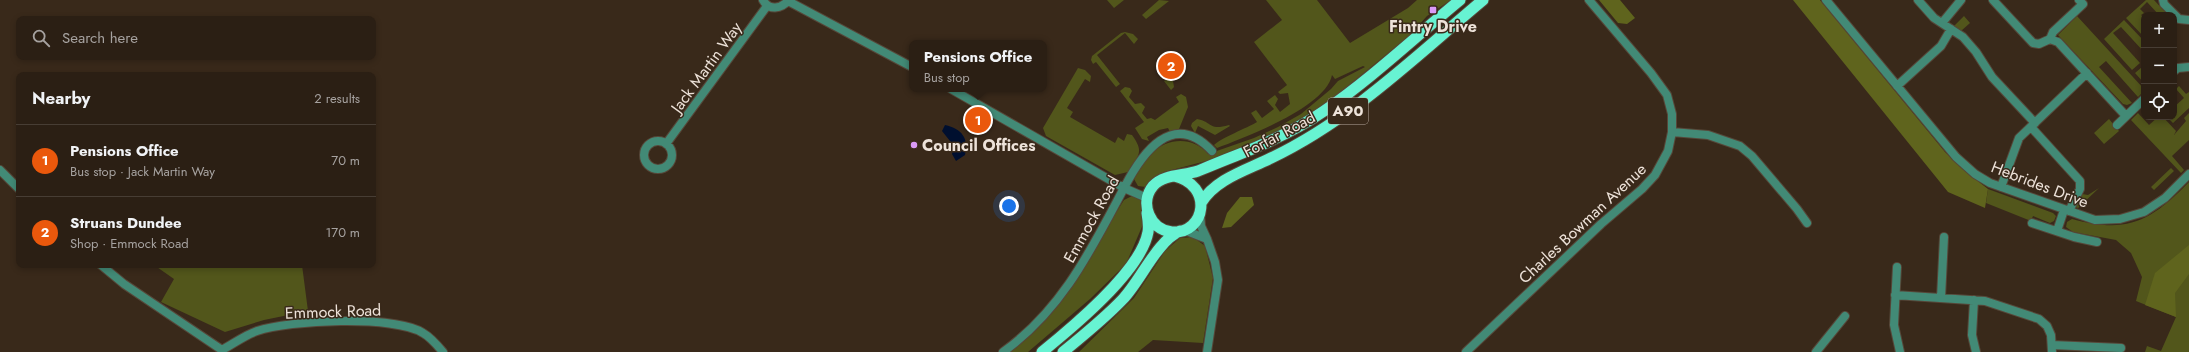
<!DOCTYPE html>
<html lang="en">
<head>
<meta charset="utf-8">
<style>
  :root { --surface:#2b1f14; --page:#33271d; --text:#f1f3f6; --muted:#a6a2a0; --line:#473d34; --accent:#ea580c }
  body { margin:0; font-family:Jost,sans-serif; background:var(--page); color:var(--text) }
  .controls { position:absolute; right:12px; top:12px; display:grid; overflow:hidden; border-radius:8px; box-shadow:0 2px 6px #0003 }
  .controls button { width:36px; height:36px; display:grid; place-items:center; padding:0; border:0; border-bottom:1px solid var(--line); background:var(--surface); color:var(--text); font:20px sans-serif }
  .you { position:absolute; left:1009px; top:206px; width:14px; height:14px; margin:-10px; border:3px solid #fff; border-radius:50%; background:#1a73e8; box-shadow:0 0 0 6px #1a73e833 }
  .badge { display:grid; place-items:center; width:26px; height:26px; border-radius:50%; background:var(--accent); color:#fff; font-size:13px; font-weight:700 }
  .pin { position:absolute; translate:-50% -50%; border:2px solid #fff; box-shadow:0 1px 4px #0006 }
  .popup { position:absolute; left:909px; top:40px; width:138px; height:52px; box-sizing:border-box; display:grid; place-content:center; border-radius:8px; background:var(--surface); filter:drop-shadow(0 1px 3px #0005); font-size:13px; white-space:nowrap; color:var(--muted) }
  .popup b { font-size:15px; color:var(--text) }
  .popup::after { content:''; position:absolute; left:50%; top:100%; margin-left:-8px; border:8px solid transparent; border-top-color:var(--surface) }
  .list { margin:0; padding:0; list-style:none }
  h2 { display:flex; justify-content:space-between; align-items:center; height:52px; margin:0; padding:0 16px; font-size:17px }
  h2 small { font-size:13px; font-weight:400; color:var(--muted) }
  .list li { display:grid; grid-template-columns:26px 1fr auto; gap:12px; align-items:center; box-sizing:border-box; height:72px; padding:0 16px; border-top:1px solid var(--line) }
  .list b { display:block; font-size:15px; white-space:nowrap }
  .list p { margin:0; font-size:13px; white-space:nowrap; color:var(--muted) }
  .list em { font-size:13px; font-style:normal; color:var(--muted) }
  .icon { flex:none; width:22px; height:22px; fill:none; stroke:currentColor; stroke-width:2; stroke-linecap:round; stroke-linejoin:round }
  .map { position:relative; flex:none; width:2189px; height:352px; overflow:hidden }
  .search { position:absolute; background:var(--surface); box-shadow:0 2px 6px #0003; left:16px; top:16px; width:360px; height:44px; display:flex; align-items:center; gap:10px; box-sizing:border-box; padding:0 14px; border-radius:8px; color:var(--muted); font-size:15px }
  .panel { position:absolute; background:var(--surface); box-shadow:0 2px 6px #0003; left:16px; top:72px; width:360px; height:196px; border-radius:8px }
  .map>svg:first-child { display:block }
</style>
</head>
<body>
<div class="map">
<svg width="2189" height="352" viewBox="0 0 2189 352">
  <rect width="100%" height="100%" fill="#39291a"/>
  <path fill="#52561b" d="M1107 0H1124L1114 8Z
    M1159 0 1169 1 1146 19 1142 15Z
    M1266 0H1317L1350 43 1408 8 1417 0H1451L1427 16 1409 36 1332 99 1303 118 1255 143 1210 160 1164 172 1146 187 1138 186 1134 179C1139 171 1144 159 1152 153 1168 137 1194 137 1208 154L1254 138 1278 127 1301 114 1331 89 1338 81 1365 67 1363 66 1335 79 1332 75C1326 107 1246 137 1217 148L1214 145C1221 138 1247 128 1257 122L1251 113 1256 110 1262 118 1274 109 1267 101 1275 95 1278 99 1275 105 1280 112 1290 104 1288 93 1280 94 1278 92 1287 85 1254 42 1282 20Z
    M2146 0H2154L2168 15H2159L2147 2 2140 9 2144 13 2141 15 2144 18V37L2126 18Z
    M1964 16 1970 23 1961 31 1954 26Z
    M2077 16 2144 89V91L2138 97 2106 61 2099 67 2132 103 2127 105 2123 104 2058 35Z
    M2124 20 2144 41V52L2121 27 2113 33 2140 63 2132 70 2104 39Z
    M1125 32 1133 34 1138 39 1134 44 1125 33 1097 55 1120 84 1116 87 1096 62 1093 64 1091 60 1092 56 1121 33Z
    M2142 67 2144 69V83L2135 73Z
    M1078 68 1085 70 1091 76 1090 82 1085 79 1067 108 1073 112 1070 117 1115 143 1118 137 1124 141 1127 134 1132 135C1145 153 1138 155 1128 172L1115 175 1046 136 1043 128Z
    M1168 79 1173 81 1174 87 1171 90 1164 81Z
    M2179 86 2186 94 2189 92V108L2173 123 2167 117H2174V107L2184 98 2176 89Z
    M1125 87 1130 88 1132 91 1129 97 1135 104 1141 103 1145 107 1142 113 1147 119 1151 118 1155 120 1179 102 1176 97 1181 94 1186 97 1188 107 1179 129 1170 132 1168 128 1159 130 1147 137 1149 141 1142 139 1135 128 1144 122 1120 91Z
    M2138 113 2149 125 2158 117H2163L2176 131 2174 135 2186 121 2184 118 2189 113V140L2172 156 2184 170 2181 173 2131 120Z
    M1197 119C1213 122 1208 131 1229 125L1230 126 1215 135 1198 126 1195 133 1191 126 1192 123Z
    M2109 119 2119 131 2104 144 2094 133Z
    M2171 168 2174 171 2154 190 2151 187Z
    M2189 182V352H2145L2147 346 2161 351 2176 317 2136 301 2142 277 2131 253 2116 240 2073 232 2066 227 2067 222 2072 219C2127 234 2150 222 2189 182Z
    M2099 188 2078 208 2075 207 2082 194 2088 195Z
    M1988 189 2053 213 2056 216 2054 221 2050 223 2033 216 2031 221 1986 203Z
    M1132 196 1143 201 1144 222 1126 264 1090 299 1028 352H1008L1052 313 1124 200Z
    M1193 237 1205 246 1213 278 1203 343 1153 340 1138 352H1079L1134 298 1165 251 1180 238Z
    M154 265H302L308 311 264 320 225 332 161 302 174 279Z"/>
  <path fill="#5f641d" d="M1599 0H1620L1635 18 1627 24 1618 23Z
    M1793 0H1820L1945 152 1965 171 1988 189 1985 208 1948 192Z
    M1240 197H1252L1254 205 1231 227 1222 228 1227 213Z
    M2189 245V274L2175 293 2176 317 2145 305 2155 273Z"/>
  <path fill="#000f2f" d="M945 125C962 129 969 138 965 155L956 161 952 154 954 146 942 131Z"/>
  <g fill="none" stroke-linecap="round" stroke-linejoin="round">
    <defs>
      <path id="minor" d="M763 0C769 11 781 9 789 0
        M1826 0 1956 157 1975 174 1990 183 2095 220 2120 219 2144 212 2165 198 2189 174
        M1918 0 1934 18 1963 37 1976 52 1992 77 2035 123
        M1993 0 2033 43 2039 44 2050 39
        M2163 0 2164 4 2179 19 2189 20
        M788 1 912 67
        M1942 23 1961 0
        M2050 39 2058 42 2126 116
        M2050 39 2053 32 2083 4 2079 0
        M2174 71 2178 68 2189 67
        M1897 86 1941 46 1951 29
        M951 89 1124 188C1142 153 1173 109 1212 151
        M2117 125 2144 99
        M2031 127 2080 181V189L2069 211
        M1672 132 1708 135 1740 146 1752 156 1797 209 1807 223
        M644 155a14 14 0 1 1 28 0a14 14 0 1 1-28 0Z
        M666 144 767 6
        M2001 187 2019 138 2087 73
        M2032 223 2074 237 2097 242
        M1184 230 1207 239 1201 226 1200 213
        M2057 231 2064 210
        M1207 239 1215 262 1218 280 1207 352
        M1897 267 1894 325 1900 352
        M1895 295 1985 301 2039 319 2047 326 2051 335 2052 352
        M1941 298 1944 237
        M1974 300 1972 335 1976 352
        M2052 345 2121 348
        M1466 352 1601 224 1642 189 1655 175 1668 151 1672 132V114L1667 95 1651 73 1589 0
        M1816 352 1845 316"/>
      <path id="tertiary" d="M0 170 19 189
        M101 265 124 284 222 350C233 344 245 335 257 331 289 320 394 315 423 333 430 337 438 346 443 352
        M1003 352C1062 310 1091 250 1124 188L1147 198"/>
      <path id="trunk" d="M1174 176C1214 185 1206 234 1172 232 1150 230 1139 203 1153 186 1164 174 1183 176 1198 171 1210 166 1222 161 1235 156 1265 144 1297 130 1324 111 1372 78 1415 37 1460 0
        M1201 203C1215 179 1247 170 1271 158 1351 120 1416 56 1483 0
        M1042 352C1073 327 1141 271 1148 232 1149 226 1148 219 1147 213
        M1063 352C1084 335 1105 318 1123 299 1141 280 1157 241 1180 231"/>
    </defs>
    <use href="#minor" stroke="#564739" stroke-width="10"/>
    <use href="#tertiary" stroke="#564739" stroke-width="10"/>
    <use href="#trunk" stroke="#564739" stroke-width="13"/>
    <use href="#minor" stroke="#428a76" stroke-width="8"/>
    <use href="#tertiary" stroke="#428a76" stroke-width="8"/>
    <use href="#trunk" stroke="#67f3d2" stroke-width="11"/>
  </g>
  <g fill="#da9af6" stroke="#39291a" stroke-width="1.5">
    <rect x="1429" y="6" width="8" height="8" rx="2"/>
    <circle cx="914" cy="145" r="4"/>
  </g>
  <g text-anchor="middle" stroke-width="3" stroke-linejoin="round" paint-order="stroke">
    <rect fill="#39291a" stroke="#b7aaa0" stroke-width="1" x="1328" y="98" width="40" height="26" rx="3"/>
    <g font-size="15" font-weight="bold" fill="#ede2d9">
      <text x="1348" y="116">A90</text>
    </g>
    <g font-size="16" font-weight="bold" fill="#ede2d9" stroke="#39291a">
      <text x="1433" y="32">Fintry Drive</text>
      <text x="922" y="151" text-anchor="start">Council Offices</text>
    </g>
    <g font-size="16" fill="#ede2d9" stroke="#39291a">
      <text transform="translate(706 67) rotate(-54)" y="6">Jack Martin Way</text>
      <text transform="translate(1279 134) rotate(-28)" y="6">Forfar Road</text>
      <text transform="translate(2040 184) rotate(21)" y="6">Hebrides Drive</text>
      <text transform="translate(1091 219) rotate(-61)" y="6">Emmock Road</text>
      <text transform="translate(1582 223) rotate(-43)" y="6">Charles Bowman Avenue</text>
      <text transform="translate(333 311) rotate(-2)" y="6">Emmock Road</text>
    </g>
  </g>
</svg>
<div class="controls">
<button>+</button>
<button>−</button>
<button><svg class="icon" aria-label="locate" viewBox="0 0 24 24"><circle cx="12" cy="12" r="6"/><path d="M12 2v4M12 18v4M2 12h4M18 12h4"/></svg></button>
</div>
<div class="you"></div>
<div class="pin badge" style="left:978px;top:120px">1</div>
<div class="popup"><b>Pensions Office</b>Bus stop</div>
<div class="pin badge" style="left:1171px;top:66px">2</div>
<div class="search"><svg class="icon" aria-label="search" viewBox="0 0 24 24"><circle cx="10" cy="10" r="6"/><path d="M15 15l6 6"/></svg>Search here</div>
<section class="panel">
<h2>Nearby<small>2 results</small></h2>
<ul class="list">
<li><span class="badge">1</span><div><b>Pensions Office</b><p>Bus stop · Jack Martin Way</p></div><em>70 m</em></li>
<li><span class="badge">2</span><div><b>Struans Dundee</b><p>Shop · Emmock Road</p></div><em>170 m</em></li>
</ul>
</section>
</div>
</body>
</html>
